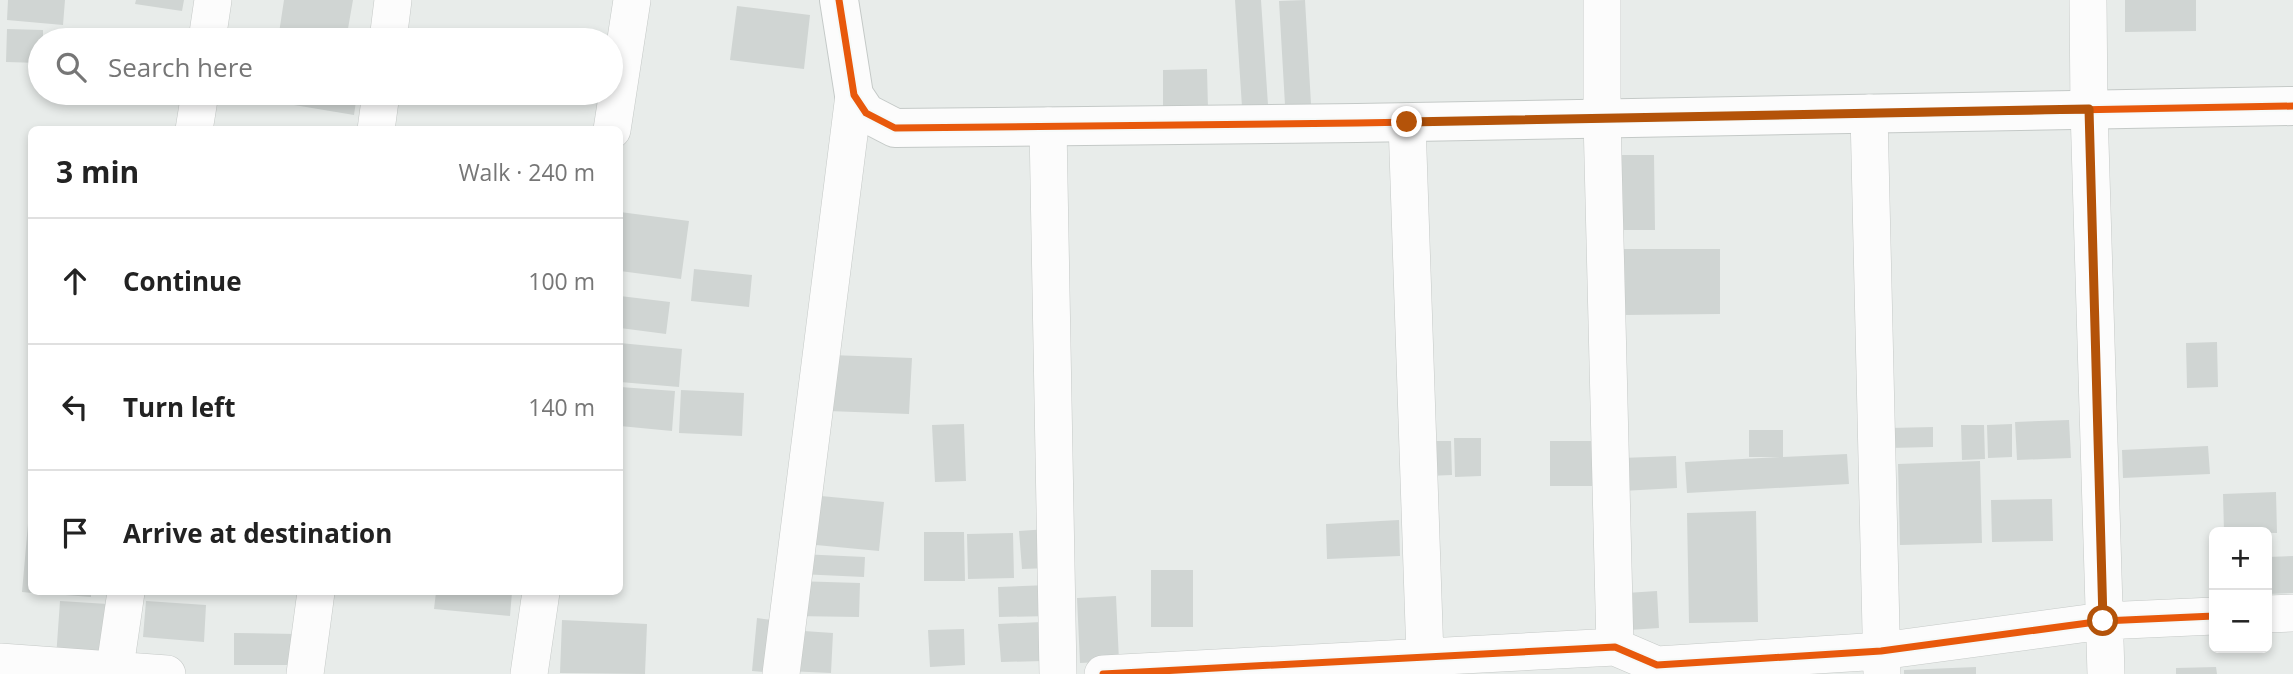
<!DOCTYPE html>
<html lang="en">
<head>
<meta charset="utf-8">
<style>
  :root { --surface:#fff; --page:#f2f2f2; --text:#222; --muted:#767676; --line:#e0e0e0 }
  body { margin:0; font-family:"Open Sans",sans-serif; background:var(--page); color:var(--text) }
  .controls { position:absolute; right:21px; bottom:21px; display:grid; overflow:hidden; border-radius:10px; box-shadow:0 4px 10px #0003 }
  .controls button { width:63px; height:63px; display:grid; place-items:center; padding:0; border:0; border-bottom:2px solid var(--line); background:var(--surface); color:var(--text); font:35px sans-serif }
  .stop { position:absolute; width:21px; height:21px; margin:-16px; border:5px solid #b45309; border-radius:50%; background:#fff }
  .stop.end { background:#b45309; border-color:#fff; box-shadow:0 2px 7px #0008 }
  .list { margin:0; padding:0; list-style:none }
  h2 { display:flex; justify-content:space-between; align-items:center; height:91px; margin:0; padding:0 28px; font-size:30px }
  h2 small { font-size:23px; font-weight:400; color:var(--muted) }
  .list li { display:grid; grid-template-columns:46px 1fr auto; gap:21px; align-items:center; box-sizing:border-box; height:126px; padding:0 28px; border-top:2px solid var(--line) }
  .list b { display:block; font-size:26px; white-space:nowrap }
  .list em { font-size:23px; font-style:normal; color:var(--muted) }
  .icon { flex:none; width:38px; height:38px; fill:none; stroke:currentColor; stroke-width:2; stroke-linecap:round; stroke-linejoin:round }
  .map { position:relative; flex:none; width:2293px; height:674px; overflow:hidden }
  .search { position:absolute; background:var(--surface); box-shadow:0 4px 10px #0003; left:28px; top:28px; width:595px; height:77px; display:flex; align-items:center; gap:18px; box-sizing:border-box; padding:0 24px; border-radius:38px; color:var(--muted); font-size:26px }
  .panel { position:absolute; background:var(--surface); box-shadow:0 4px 10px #0003; left:28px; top:126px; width:595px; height:469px; border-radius:10px }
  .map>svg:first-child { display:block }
</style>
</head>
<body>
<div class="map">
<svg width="2293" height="674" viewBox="0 0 2293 674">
  <rect width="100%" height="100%" fill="#e8ecea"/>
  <path fill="#d0d5d3" d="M8 0H65L63 25 7 20Z
    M136 0H184L182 11 135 4Z
    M284 0H353L346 40H322L279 33Z
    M1235 0H1261L1268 105 1242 107Z
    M1305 0 1311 104 1285 105 1279 1Z
    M2125 0H2196V31L2125 32Z
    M737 6 810 15 804 69 730 60Z
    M7 29 43 30V40H40V63L6 62Z
    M226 29 276 37 275 40H224Z
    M1207 69 1208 109 1163 110V70Z
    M278 93H347L357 94 354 115 276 102Z
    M1619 155H1654L1655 230H1620Z
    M620 212 689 221 681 279 620 271Z
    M1623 249H1720V314L1624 315Z
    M694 269 752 275 749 307 691 301Z
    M620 296 670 302 666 334 620 328Z
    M2217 342 2218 387 2187 388 2186 343Z
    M620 343 682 349 679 387 620 382Z
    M831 355 912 358 909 414 828 411Z
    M620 387 675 391 672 431 620 426Z
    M681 390 744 393 742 436 679 433Z
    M2069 420 2071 458 2017 460 2015 422Z
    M964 424 966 481 935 482 932 425Z
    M2012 424V457L1988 458 1987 425Z
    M1961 425H1984L1985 459 1962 460Z
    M1933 427V447L1889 448V428Z
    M1749 430H1783V457L1847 454 1849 484 1687 493 1685 462 1780 457H1749Z
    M1454 438H1481V476L1455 477Z
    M1426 441H1451L1452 475 1427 476Z
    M1550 441H1592L1593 486H1550Z
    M2208 446 2210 474 2123 478 2122 450Z
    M1676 456 1677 488 1622 491 1621 458Z
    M1980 461 1982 543 1900 545 1898 464Z
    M2276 492 2277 533 2224 532 2223 494Z
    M800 494 884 502 879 551 795 543Z
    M2052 499 2053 541 1992 542 1991 500Z
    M1756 511 1758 622 1689 623 1687 513Z
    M1399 520 1400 556 1327 559 1326 524Z
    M28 524H32V593L22 592Z
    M1048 529 1050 568 1022 569 1019 531Z
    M924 532H964L965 581H924Z
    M1013 533 1014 578 968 579 967 534Z
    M800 554 865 557 864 577 799 574Z
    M2293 556V593L2267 594V557Z
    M1151 570H1193V627H1151Z
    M794 581 860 583 859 617 793 616Z
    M1049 585V616L999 617 998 587Z
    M1657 591 1659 628 1629 630 1626 593Z
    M41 592H91V597L40 593Z
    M436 592H512L510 616 434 609Z
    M1116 596 1119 661 1080 663 1077 598Z
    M60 601 108 604 103 662 56 658Z
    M146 601 206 605 204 642 143 637Z
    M757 618 780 621 775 673 752 671Z
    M562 620 647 624 645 674 560 673Z
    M1041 622 1043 661 1001 662 998 624Z
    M964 629 965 665 930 667 928 630Z
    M789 630 833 633 831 673 787 671Z
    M234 633 296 634 295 665H234Z
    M1976 667V674H1904V670Z
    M2216 667 2217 674H2176V668Z"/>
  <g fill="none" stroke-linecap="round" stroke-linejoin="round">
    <defs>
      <path id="street" d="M1602 0V118L1615 647
        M2088 0 2089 109 2106 674
        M207 40 213 0
        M388 40 393 0
        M1869 113 1882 674
        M1407 122 1425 657
        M1048 126 1058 674
        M194 130 200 93
        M376 130 381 93
        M612 130 632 0
        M2267 614 2293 613
        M0 662 167 674
        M114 674 126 592
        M305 674 316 592
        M529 674 541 592
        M781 674 854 95
        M1103 674 1615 647 1657 665 1881 651 2103 621 2214 616"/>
      <path id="secondary" d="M839 0 854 95 866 113 895 128 1357 123 2293 106"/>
    </defs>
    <use href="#street" stroke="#c5c9c7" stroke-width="38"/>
    <use href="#secondary" stroke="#c4c9c7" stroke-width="40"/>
    <use href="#street" stroke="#fcfcfc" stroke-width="37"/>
    <use href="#secondary" stroke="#fcfcfc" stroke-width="38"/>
    <defs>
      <path id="cycleway" d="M839 0 854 95 866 113 895 128 1357 123 2293 106
        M1103 674 1615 647 1657 665 1881 651 2103 621 2214 616"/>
    </defs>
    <use href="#cycleway" stroke="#f6faf9" stroke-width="11"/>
    <use href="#cycleway" stroke="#e8590c" stroke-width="7"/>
  </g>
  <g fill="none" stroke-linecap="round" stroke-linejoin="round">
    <path stroke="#b45309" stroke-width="9" d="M1407 122 2089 109 2103 621"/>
  </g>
</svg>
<div class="controls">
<button>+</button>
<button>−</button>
</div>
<div class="stop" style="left:2103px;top:621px"></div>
<div class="stop end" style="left:1407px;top:122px"></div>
<div class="search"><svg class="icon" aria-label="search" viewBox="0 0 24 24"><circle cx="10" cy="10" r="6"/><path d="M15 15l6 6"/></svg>Search here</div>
<section class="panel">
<h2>3 min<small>Walk · 240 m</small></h2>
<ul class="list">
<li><svg class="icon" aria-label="ahead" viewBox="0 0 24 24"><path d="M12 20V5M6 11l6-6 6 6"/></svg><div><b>Continue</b></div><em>100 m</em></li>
<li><svg class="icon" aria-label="left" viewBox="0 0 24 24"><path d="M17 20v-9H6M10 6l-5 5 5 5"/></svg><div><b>Turn left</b></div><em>140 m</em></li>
<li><svg class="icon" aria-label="arrive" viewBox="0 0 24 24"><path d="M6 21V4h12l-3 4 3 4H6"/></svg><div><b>Arrive at destination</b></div></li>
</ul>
</section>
</div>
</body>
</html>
